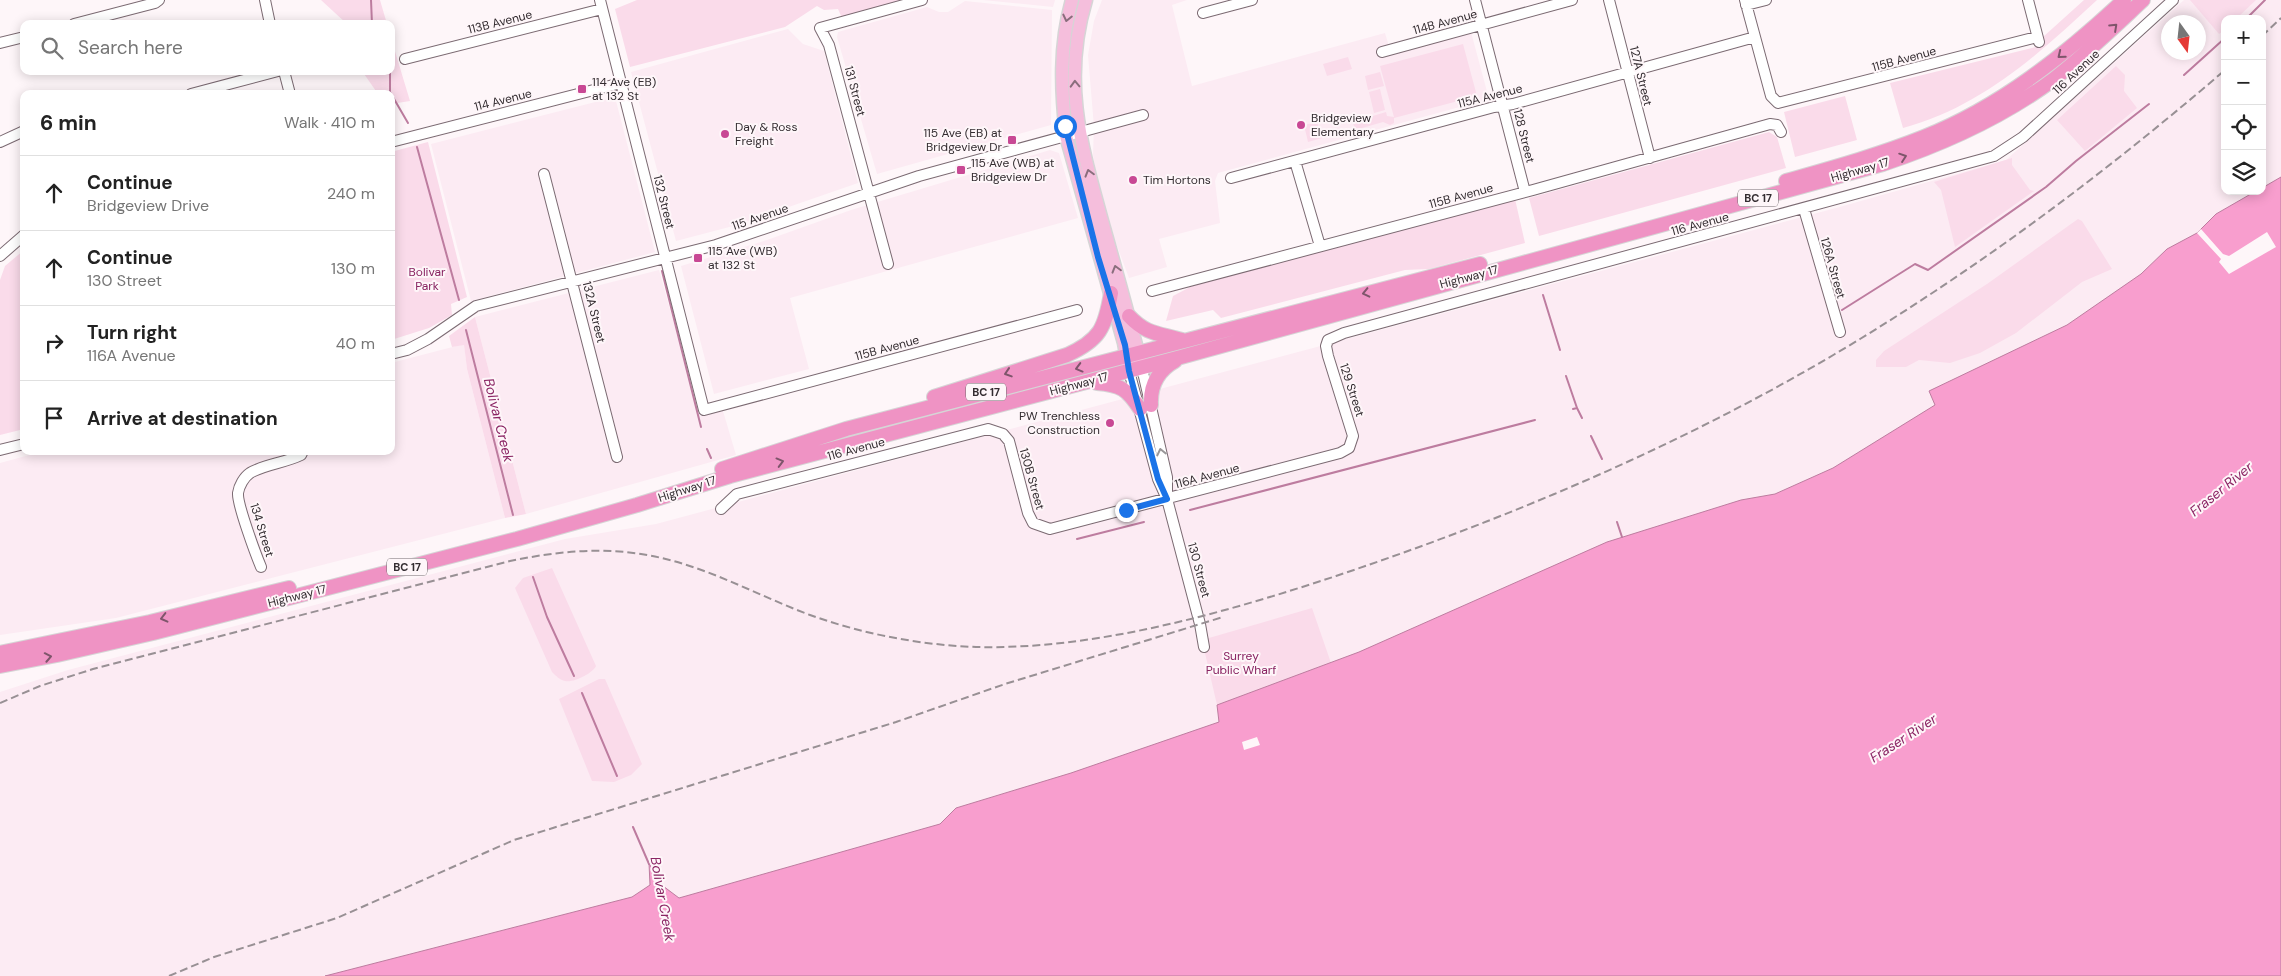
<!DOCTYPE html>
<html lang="en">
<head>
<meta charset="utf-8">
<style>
  :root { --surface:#fff; --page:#f6f6f6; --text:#222; --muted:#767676; --line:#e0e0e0 }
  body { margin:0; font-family:"DM Sans",sans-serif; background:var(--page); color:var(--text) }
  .controls { position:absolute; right:15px; top:15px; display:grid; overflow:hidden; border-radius:10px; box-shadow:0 2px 12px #0003 }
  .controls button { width:45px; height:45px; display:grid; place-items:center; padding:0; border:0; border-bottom:1px solid var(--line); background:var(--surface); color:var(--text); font:25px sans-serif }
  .compass { position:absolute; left:2161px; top:15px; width:45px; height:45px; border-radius:50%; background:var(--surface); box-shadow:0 2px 12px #0003; rotate:165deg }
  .stop { position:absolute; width:15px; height:15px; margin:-11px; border:4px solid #1a73e8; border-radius:50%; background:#fff }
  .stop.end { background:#1a73e8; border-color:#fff; box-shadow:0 1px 5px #0008 }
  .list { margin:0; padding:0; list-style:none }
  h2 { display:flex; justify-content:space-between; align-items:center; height:65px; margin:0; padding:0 20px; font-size:21px }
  h2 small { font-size:16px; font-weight:400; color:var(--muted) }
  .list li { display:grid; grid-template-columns:32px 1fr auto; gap:15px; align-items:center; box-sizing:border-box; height:75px; padding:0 20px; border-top:1px solid var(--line) }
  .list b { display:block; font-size:19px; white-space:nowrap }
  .list p { margin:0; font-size:16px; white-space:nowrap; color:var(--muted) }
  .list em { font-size:16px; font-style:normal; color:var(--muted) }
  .icon { flex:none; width:28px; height:28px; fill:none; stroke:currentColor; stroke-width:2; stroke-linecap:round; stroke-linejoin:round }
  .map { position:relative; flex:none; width:2281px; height:976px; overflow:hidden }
  .search { position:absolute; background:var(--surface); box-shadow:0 2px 12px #0003; left:20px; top:20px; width:375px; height:55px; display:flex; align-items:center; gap:12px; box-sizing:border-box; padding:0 18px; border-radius:10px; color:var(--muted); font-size:19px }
  .panel { position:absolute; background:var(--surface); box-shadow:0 2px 12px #0003; left:20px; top:90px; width:375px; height:365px; border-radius:10px }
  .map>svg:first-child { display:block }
</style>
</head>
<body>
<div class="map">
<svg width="2281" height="976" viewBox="0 0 2281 976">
  <rect width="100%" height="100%" fill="#fef6f9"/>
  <path fill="#fcebf3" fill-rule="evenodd" d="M983 0H1055L1053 7Z
    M1102 0H1187L1172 5 1192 86 1385 33 1391 53 1471 32 1489 99 1218 173 1215 181 1220 223 1159 239 1167 267 1129 278 1111 230 1097 184 1093 154 1094 127 1088 55 1094 21Z
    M2184 0H2281V177L2262 188V19H2225V191H2256L2216 214 2197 233 2167 249 2141 274 2067 325 1930 391 1935 405 1833 468 1775 494 1741 500 1607 542 1359 652 1217 705 1219 722 1071 773 956 808 940 824 679 898 658 883 649 864 650 885 632 897 325 976H0V692L68 670 565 539 656 524 1836 208 2006 160ZM2168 22H2198V52H2168Z
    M965 1 1052 10 1051 125 877 174 837 37 838 32 927 7 939 12H948Z
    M788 29 803 44 824 51 858 183 737 225 676 241 631 72Z
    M615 97 655 252 471 301 431 144Z
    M1050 150 1059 153 1078 218 790 298 809 369 714 394 681 266 767 240 851 210Z
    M659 270 700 416 723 411 736 455 526 514 475 317Z
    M464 344 467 369 505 518 116 618 0 635V463L44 451H391V363Z"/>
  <path fill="#fadbea" d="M321 0H380L387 24H347Z
    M637 0H902L842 18 838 9 824 10 817 6 785 27 630 67 615 9Z
    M2084 0H2097C2039 54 1981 107 1903 128L1890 83 2040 46 2043 37Z
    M2190 0H2256L2236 19H2225V30L2219 34Z
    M391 38 410 101 391 104V94H378L362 71H391Z
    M1463 44 1477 96 1394 118V123L1390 125 1383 122 1355 130 1353 122 1386 112 1387 116 1394 117 1380 66Z
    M1348 57 1352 69 1327 76 1323 64Z
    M2116 66 2125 75 2124 91 2137 108 2085 151 2057 120Z
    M1380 72 1384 86 1368 90 1365 76Z
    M1380 89 1385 110 1374 113 1369 92Z
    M1845 96 1857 140 1795 157 1784 112Z
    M1317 122 1322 138 1308 142 1304 125Z
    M1769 132 1777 137 1786 168 1539 236 1529 198Z
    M428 142 467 297 451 304 452 315 429 328 391 340V152Z
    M2012 158V165L2030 190 2034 191 1955 247 1941 190 1934 182Z
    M1515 199 1525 243 1429 269 1405 270 1221 318 1213 310 1166 321 1173 296 1192 286Z
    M2078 219 2082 221 2112 269 2082 282 2016 333 1980 353 1950 363 1919 360 1906 367H1876V360L1884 351 1987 284Z
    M24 250V429L0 435V280L5 266Z
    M475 317 526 514 505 518 467 369 464 345 452 347 449 336Z
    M552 568 596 666C593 673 574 683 565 681 560 680 556 676 552 672L515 588 523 578Z
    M1312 608 1331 663 1217 705 1202 640Z
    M599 679H605L642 764 631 775 614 782 592 781 559 699Z"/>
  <path fill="#f89ece" stroke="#bd7c9f" d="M2281 177V976H325L632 897 650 885 649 863 659 883 679 898 940 824 956 808 1071 773 1219 722 1217 705 1359 652 1607 542 1741 500 1775 494 1833 468 1935 405 1929 391 2067 325 2141 274 2167 249 2197 233 2216 214 2256 191H2262V188Z"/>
  <path fill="#fef6f9" d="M2201 229 2223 254 2229 256 2267 232 2276 247 2229 274 2219 262 2221 259 2197 233Z
    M1257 737 1260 745 1244 750 1242 742Z"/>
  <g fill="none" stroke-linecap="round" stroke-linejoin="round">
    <path stroke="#bd7c9f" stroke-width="2" d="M371 0 372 24
      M2246 19 2265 0
      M390 71V92L408 123
      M2184 75 2225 38
      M417 147 459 300
      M662 271 701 427
      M1543 295 1560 350
      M1842 310 1915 264 1928 270 2046 187 2076 161 2149 104
      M466 330 513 515
      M1566 376 1577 408
      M1573 409 1577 408 1582 418
      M1591 436 1602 459
      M707 449 711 458
      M1190 510 1535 420
      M1617 522 1622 537
      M1077 539 1144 522
      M533 577 547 617 574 676
      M582 693 617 776
      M633 827 649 864"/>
    <defs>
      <path id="minor" d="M265 0 270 24
        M600 0 704 410 1077 310
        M1475 0 1525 192
        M1609 0 1650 158
        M1745 0 1771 96 1778 103 2037 37
        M2028 0 2039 42
        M1746 5 1766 0
        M1203 13 1252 0
        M74 24 155 3 159 0
        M0 43 24 37
        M1382 52 1572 0
        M405 59 602 9
        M284 71 290 94
        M191 94 278 71
        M0 142 24 131
        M391 142 621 83
        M1295 161 1320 246
        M544 174 617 457
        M1231 178 1494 107 1513 104 1755 37
        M1804 209 1840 332
        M0 256 24 235
        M888 264 829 45 820 28 922 0
        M1152 291 1533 190 1770 124 1777 125 1781 132
        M391 354 407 350 428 339 476 306 716 245 919 176 1143 115
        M1142 368 1167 477V495
        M1129 371 1158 479 1167 499 1200 624 1204 647
        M0 450 24 444
        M721 509 737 494 988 429 1003 434 1009 441 1028 513 1033 523 1050 529 1340 453 1349 448 1353 436 1328 356 1326 346 1328 340 1344 333 1994 156 2023 137 2173 0
        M261 567C256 555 237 504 238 493 239 486 244 477 250 473 265 464 285 463 301 455L303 451"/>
      <path id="major" d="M1072 0C1059 45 1061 90 1066 136L1124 343 1129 371
        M1086 0C1061 83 1082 148 1104 228 1117 274 1130 321 1142 368"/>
      <path id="highway" d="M1786 181C1832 168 1879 155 1924 137 2000 107 2065 55 2124 0
        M1129 316C1147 335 1159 333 1182 340
        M1097 383C1121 385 1127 389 1140 409
        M934 397 1067 355C1100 340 1105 328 1111 293
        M1151 405C1150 386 1157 371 1175 361
        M722 469 846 429 1480 264
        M0 653 150 622 289 588
        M0 666 57 655 153 633 517 539 637 505 730 476 1181 357 1883 164C1943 144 2003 117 2054 79 2085 55 2114 27 2143 0"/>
    </defs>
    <use href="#minor" stroke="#7b6a72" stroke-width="12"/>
    <use href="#major" stroke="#d6d5d6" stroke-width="15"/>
    <use href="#highway" stroke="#d6d5d6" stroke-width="16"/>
    <use href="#minor" stroke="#fff" stroke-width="10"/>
    <use href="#major" stroke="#f5bedc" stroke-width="12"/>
    <use href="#highway" stroke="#ef93c4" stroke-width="14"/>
    <path stroke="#989094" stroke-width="2" stroke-dasharray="8 4" stroke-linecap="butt" d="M2262 36 2281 18
      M0 703 40 686 93 669 510 561C554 552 597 547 641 554 701 563 754 594 810 615 863 634 920 645 976 647 1095 650 1224 613 1336 576 1518 515 1696 439 1860 339 1989 260 2110 169 2225 70
      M169 976 214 957 337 918 514 840 896 722 1005 684 1223 617"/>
  </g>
  <defs><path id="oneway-chevron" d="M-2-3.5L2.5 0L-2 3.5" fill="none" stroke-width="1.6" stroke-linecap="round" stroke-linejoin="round" transform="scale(1.25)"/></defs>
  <g stroke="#8a6e7d">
    <use href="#oneway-chevron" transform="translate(1067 18) rotate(103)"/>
    <use href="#oneway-chevron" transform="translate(1075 84) rotate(-92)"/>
    <use href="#oneway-chevron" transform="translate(1089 173) rotate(-106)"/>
    <use href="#oneway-chevron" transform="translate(1116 269) rotate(-106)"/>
  </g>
  <g stroke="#7e556b">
    <use href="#oneway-chevron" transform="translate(2114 27) rotate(-43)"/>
    <use href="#oneway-chevron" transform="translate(2061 55) rotate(141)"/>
    <use href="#oneway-chevron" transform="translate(1903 157) rotate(-19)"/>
    <use href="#oneway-chevron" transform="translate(1366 293) rotate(167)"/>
    <use href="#oneway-chevron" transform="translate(1079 368) rotate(165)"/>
    <use href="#oneway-chevron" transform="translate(1008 373) rotate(162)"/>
    <use href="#oneway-chevron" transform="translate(780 462) rotate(-15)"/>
    <use href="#oneway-chevron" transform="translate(164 618) rotate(166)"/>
    <use href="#oneway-chevron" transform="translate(48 657) rotate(-11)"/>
  </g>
  <use stroke="#999698" href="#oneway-chevron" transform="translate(1161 452) rotate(-103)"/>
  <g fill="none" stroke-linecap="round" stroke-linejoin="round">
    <path stroke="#1a73e8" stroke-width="6" d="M1065 126 1098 257 1125 345 1129 371 1158 479 1167 499 1126 510"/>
  </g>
  <g fill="#c84894" stroke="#fef6f9" stroke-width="2">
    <rect x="577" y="84" width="10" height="10" rx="2.5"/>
    <circle cx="1301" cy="125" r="5"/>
    <circle cx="725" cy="134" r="5"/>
    <rect x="1007" y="135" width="10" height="10" rx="2.5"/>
    <rect x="956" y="165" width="10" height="10" rx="2.5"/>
    <circle cx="1133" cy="180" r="5"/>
    <rect x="693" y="253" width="10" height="10" rx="2.5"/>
    <circle cx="1110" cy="423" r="5"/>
  </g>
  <g text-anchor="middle" stroke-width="4" stroke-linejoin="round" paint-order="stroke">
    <g fill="#fef6f9" stroke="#70696c" stroke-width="1">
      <rect x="1738" y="189.5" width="40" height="17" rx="4"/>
      <rect x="966" y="383.5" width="40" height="17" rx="4"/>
      <rect x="387" y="558.5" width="40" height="17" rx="4"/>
    </g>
    <g font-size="11" font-weight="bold" fill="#332c30">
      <text x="1758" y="202">BC 17</text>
      <text x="986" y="396">BC 17</text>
      <text x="407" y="571">BC 17</text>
    </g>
    <g font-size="12" fill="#332c30" stroke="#fef6f9">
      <text transform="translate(500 22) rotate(-14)" y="4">113B Avenue</text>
      <text transform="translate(1445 22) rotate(-15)" y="4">114B Avenue</text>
      <text transform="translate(1904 59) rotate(-15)" y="4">115B Avenue</text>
      <text transform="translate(2076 72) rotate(-43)" y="4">116 Avenue</text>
      <text transform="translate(1641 76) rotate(76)" y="4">127A Street</text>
      <text transform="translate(855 91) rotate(75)" y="4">131 Street</text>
      <text transform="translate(1490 96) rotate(-14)" y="4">115A Avenue</text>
      <text transform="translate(503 100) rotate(-14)" y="4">114 Avenue</text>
      <text transform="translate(1524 136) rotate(76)" y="4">128 Street</text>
      <text transform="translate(1860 170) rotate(-16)" y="4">Highway 17</text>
      <text transform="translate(1461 196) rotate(-15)" y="4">115B Avenue</text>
      <text transform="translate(664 202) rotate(76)" y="4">132 Street</text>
      <text transform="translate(760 217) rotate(-19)" y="4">115 Avenue</text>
      <text transform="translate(1700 224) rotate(-15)" y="4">116 Avenue</text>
      <text transform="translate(1833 268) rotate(74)" y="4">126A Street</text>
      <text transform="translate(1469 277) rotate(-15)" y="4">Highway 17</text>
      <text transform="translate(594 312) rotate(76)" y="4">132A Street</text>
      <text transform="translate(887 348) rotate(-15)" y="4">115B Avenue</text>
      <text transform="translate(1079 384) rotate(-15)" y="4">Highway 17</text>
      <text transform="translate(1352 390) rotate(72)" y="4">129 Street</text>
      <text transform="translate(856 449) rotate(-15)" y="4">116 Avenue</text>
      <text transform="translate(1207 476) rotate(-15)" y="4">116A Avenue</text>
      <text transform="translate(1032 479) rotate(74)" y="4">130B Street</text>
      <text transform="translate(687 489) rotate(-18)" y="4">Highway 17</text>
      <text transform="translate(262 530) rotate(73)" y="4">134 Street</text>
      <text transform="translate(1199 570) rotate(75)" y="4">130 Street</text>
      <text transform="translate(297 596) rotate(-14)" y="4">Highway 17</text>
    </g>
    <g font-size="12" fill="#332c30" stroke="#fef6f9" text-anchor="start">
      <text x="592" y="86">114 Ave (EB)<tspan x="592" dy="14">at 132 St</tspan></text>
      <text x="1311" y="122">Bridgeview<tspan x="1311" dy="14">Elementary</tspan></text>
      <text x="735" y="131">Day &amp; Ross<tspan x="735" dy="14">Freight</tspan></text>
      <text x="1002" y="137" text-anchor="end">115 Ave (EB) at<tspan x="1002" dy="14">Bridgeview Dr</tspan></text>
      <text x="971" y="167">115 Ave (WB) at<tspan x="971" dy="14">Bridgeview Dr</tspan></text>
      <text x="1143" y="184">Tim Hortons</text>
      <text x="708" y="255">115 Ave (WB)<tspan x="708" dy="14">at 132 St</tspan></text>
      <text x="1100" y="420" text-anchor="end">PW Trenchless<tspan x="1100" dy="14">Construction</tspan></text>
    </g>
    <g font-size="12" fill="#882261" stroke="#fef6f9">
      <text x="427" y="276">Bolivar<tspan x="427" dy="14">Park</tspan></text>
      <text x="1241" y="660">Surrey<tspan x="1241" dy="14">Public Wharf</tspan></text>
    </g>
    <g font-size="14" font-style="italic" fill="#8b2564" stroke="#fef6f9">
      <text transform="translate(499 420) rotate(76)" y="5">Bolivar Creek</text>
      <text transform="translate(2221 489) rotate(-39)" y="5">Fraser River</text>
      <text transform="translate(1903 738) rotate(-33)" y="5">Fraser River</text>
      <text transform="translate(663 899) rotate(80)" y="5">Bolivar Creek</text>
    </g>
  </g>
</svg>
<div class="controls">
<button>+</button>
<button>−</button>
<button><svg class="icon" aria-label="locate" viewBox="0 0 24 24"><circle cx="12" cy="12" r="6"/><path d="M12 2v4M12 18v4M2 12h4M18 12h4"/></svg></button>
<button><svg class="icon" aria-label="layers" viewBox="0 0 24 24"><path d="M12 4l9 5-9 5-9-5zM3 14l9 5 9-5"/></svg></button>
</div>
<svg class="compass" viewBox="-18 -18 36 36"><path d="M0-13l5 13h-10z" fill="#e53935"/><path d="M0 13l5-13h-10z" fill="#767676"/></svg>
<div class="stop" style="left:1065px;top:126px"></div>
<div class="stop end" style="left:1126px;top:510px"></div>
<div class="search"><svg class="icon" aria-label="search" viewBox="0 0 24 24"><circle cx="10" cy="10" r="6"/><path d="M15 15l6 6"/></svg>Search here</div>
<section class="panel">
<h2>6 min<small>Walk · 410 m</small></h2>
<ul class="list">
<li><svg class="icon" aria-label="ahead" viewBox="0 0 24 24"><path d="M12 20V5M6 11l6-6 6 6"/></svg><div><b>Continue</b><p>Bridgeview Drive</p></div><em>240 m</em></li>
<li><svg class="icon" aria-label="ahead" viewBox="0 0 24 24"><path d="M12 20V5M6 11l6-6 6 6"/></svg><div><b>Continue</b><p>130 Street</p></div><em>130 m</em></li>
<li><svg class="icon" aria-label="right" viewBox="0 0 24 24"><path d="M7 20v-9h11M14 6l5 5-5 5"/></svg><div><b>Turn right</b><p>116A Avenue</p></div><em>40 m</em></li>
<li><svg class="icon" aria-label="arrive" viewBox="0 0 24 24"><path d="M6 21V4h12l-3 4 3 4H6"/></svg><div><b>Arrive at destination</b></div></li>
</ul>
</section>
</div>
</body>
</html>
